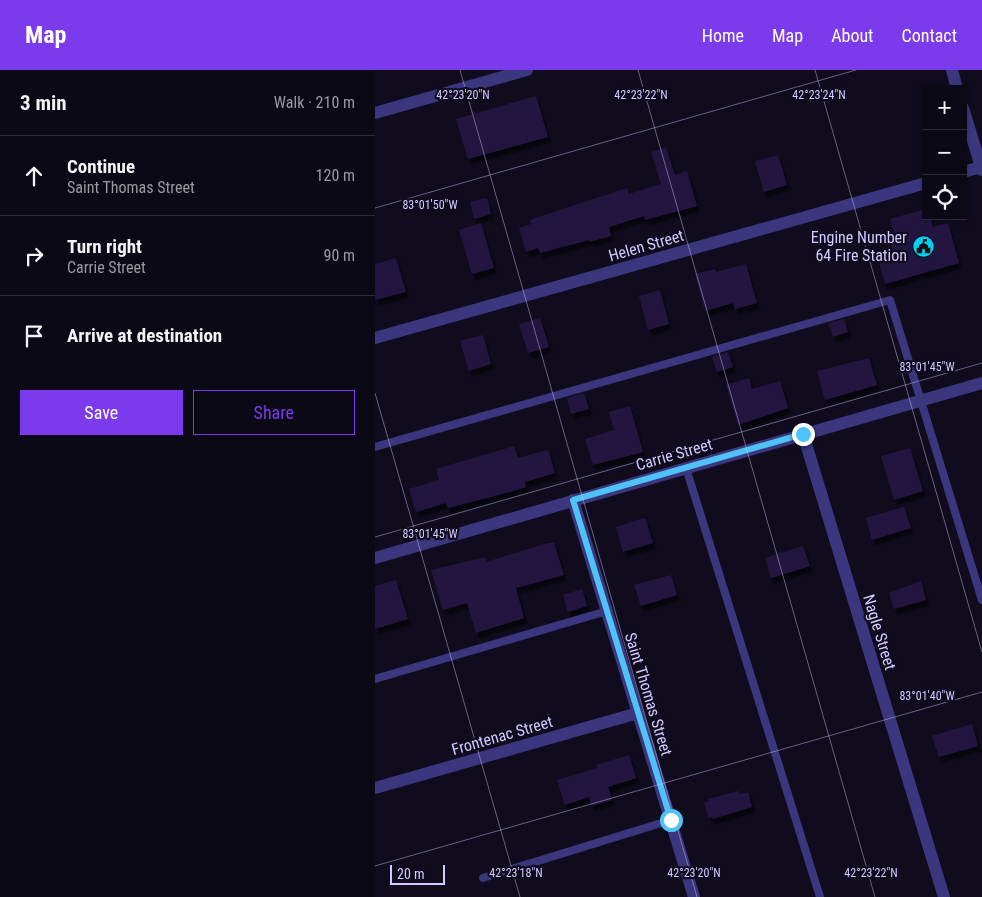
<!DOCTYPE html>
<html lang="en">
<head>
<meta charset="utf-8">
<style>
  :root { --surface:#0c0916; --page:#15121f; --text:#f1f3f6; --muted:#9a9aa1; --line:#2c2a35; --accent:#7c3aed }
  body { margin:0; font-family:"Roboto Condensed",sans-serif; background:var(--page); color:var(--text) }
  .controls { position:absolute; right:15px; top:15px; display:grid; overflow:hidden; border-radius:0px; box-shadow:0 1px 4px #0004 }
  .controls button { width:45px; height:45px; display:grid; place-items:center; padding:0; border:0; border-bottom:1px solid var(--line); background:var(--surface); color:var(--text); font:25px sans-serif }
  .scale { position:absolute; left:15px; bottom:12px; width:55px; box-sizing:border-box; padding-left:5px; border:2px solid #d1c9ff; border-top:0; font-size:14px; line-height:18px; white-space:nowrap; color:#d1c9ff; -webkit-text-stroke:4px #100c1e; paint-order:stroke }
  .stop { position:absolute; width:15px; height:15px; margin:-11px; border:4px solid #4fc3f7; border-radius:50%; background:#fff }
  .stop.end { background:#4fc3f7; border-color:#fff; box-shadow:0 1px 5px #0008 }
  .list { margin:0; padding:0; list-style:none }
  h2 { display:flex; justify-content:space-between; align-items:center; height:65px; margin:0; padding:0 20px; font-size:21px }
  h2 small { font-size:16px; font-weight:400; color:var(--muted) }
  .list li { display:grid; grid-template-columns:32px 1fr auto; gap:15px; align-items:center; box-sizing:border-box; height:80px; padding:0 20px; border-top:1px solid var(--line) }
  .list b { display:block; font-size:19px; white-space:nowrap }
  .list p { margin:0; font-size:16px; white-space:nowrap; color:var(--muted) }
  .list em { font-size:16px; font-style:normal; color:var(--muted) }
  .actions { display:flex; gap:10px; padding:15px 20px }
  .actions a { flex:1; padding:11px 0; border:1px solid var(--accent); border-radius:0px; text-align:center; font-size:18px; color:var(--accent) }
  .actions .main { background:var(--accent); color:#fff }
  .icon { flex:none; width:28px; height:28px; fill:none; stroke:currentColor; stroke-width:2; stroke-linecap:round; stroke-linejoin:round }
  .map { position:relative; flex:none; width:607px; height:827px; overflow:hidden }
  header { display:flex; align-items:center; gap:30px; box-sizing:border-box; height:70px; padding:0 25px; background:var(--accent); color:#fff }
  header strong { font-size:24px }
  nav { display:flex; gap:28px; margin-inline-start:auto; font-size:18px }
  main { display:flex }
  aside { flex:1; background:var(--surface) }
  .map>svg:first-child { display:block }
</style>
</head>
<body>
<header>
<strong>Map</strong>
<nav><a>Home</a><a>Map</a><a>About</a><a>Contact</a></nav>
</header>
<main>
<aside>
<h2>3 min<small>Walk · 210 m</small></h2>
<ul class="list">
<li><svg class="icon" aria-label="ahead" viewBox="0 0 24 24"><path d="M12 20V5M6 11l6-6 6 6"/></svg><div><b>Continue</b><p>Saint Thomas Street</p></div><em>120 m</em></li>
<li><svg class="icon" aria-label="right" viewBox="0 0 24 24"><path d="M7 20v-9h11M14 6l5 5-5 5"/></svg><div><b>Turn right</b><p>Carrie Street</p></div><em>90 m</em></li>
<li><svg class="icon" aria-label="arrive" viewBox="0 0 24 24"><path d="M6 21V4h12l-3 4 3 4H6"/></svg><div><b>Arrive at destination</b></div></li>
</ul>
<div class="actions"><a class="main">Save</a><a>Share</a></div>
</aside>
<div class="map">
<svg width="607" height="827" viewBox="0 0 607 827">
  <defs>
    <filter id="shadow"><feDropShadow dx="3" dy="5.5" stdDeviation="1" flood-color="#0009"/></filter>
  </defs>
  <rect width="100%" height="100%" fill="#100c1e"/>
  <path fill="#21183f" filter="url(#shadow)" d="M161 26 173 67 93 89 81 49Z
    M291 77 300 105 312 101 322 136 270 150 269 146 234 157 236 166 214 172V170L165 183 163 178 151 182 144 158 156 154 155 150 252 118 254 124 286 114 276 82Z
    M403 85 412 115 389 122 380 91Z
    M112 128 116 144 99 149 95 132Z
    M551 139V146H555L558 157 573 153 584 193 510 214 503 189 519 184 514 168 520 166 515 149Z
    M106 153 119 198 97 204 84 160Z
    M21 188 31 222 0 230V194Z
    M371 194 382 233 360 239 358 233 330 241 320 204 340 199 341 202Z
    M285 220 294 254 273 260 264 226Z
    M165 248 174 277 153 283 144 254Z
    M469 249 473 262 458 267 453 253Z
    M108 265 116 294 94 301 85 271Z
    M353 282 358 297 342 302 337 287Z
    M494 288 502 315 450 330 442 301Z
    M374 308 377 319 405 311 413 338 363 355 351 315Z
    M209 323 214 339 196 344 192 328Z
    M255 336 268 382 218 395 210 369 239 360 234 342Z
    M139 376 143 388 173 380 180 403 150 412 151 417 131 423 73 438 71 433 41 442 34 419 64 410 61 399Z
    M535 378 548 421 519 430 506 386Z
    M529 437 536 458 497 470 491 448Z
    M270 448 278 473 248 482 241 457Z
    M173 473H179L189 505 141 518 149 548 101 563 92 533 68 540 56 500 110 487 111 492Z
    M428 476 435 496 396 508 390 488Z
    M296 505 302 525 266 536 259 515Z
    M21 510 33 549 0 559V516Z
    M546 511 551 530 519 539 514 523Z
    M207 519 212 536 193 542 188 525Z
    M597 654 603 676 564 687 557 666Z
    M254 685 261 708 233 717 237 730 216 736 214 727 190 735 182 710 222 698 221 695Z
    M364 721 365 724 373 722 377 737 338 749 337 747 334 748 329 733 333 731V729Z"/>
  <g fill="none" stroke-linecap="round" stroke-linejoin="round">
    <path stroke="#3c367e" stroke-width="8" d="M0 377 515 230 607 530
      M311 398 445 827
      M0 609 232 541
      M108 808 296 750"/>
    <path stroke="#3c367e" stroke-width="12" d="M577 0 582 19
      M588 38 607 100
      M0 43 152 0
      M588 102 606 97
      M0 268 551 113
      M428 364 569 827
      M198 430 319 827
      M0 488 607 313
      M0 718 263 643"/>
  </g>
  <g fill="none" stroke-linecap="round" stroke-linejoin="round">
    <path stroke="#4fc3f7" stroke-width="6" d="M296 750 198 430 428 364"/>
  </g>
  <path fill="none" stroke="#d1c9ff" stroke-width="1" stroke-opacity="0.45" d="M85 0 322 827M263 0 500 827M440 0 607 582M0 138 481 0M0 323 145 827M0 467 607 293M0 796 607 622"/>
  <defs>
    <symbol id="civic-disc" viewBox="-11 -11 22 22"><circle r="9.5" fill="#00d1f4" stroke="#100c1e"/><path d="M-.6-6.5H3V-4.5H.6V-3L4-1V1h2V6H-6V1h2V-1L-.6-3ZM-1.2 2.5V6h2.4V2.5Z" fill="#111"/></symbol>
  </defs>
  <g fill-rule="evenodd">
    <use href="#civic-disc" x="536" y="164" width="25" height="25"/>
  </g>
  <g text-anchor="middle" stroke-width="4.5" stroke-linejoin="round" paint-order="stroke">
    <g font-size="16" fill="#d1c9ff" stroke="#100c1e" text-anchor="end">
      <text x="532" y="173">Engine Number<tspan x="532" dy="18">64 Fire Station</tspan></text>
    </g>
    <g font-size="16" fill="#d1c9ff" stroke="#100c1e">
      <text transform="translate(271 175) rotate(-16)" y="6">Helen Street</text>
      <text transform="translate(299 384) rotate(-16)" y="6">Carrie Street</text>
      <text transform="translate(505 562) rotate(73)" y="6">Nagle Street</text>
      <text transform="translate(274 624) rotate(73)" y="6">Saint Thomas Street</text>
      <text transform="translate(127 665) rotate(-16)" y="6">Frontenac Street</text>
    </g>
  </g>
  <g font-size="12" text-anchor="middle" fill="#d1c9ff" stroke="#100c1e" stroke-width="4.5" stroke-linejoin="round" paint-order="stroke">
    <text x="88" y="29">42°23'20"N</text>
    <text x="266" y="29">42°23'22"N</text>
    <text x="444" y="29">42°23'24"N</text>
    <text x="55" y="139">83°01'50"W</text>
    <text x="552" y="301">83°01'45"W</text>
    <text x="55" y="468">83°01'45"W</text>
    <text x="552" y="630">83°01'40"W</text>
    <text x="141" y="807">42°23'18"N</text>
    <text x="319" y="807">42°23'20"N</text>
    <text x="496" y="807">42°23'22"N</text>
  </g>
</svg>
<div class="controls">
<button>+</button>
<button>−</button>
<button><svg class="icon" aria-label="locate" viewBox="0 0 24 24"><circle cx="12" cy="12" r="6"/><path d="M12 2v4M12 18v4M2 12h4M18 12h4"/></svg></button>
</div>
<div class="scale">20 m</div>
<div class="stop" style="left:296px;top:750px"></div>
<div class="stop end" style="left:428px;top:364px"></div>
</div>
</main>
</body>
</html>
